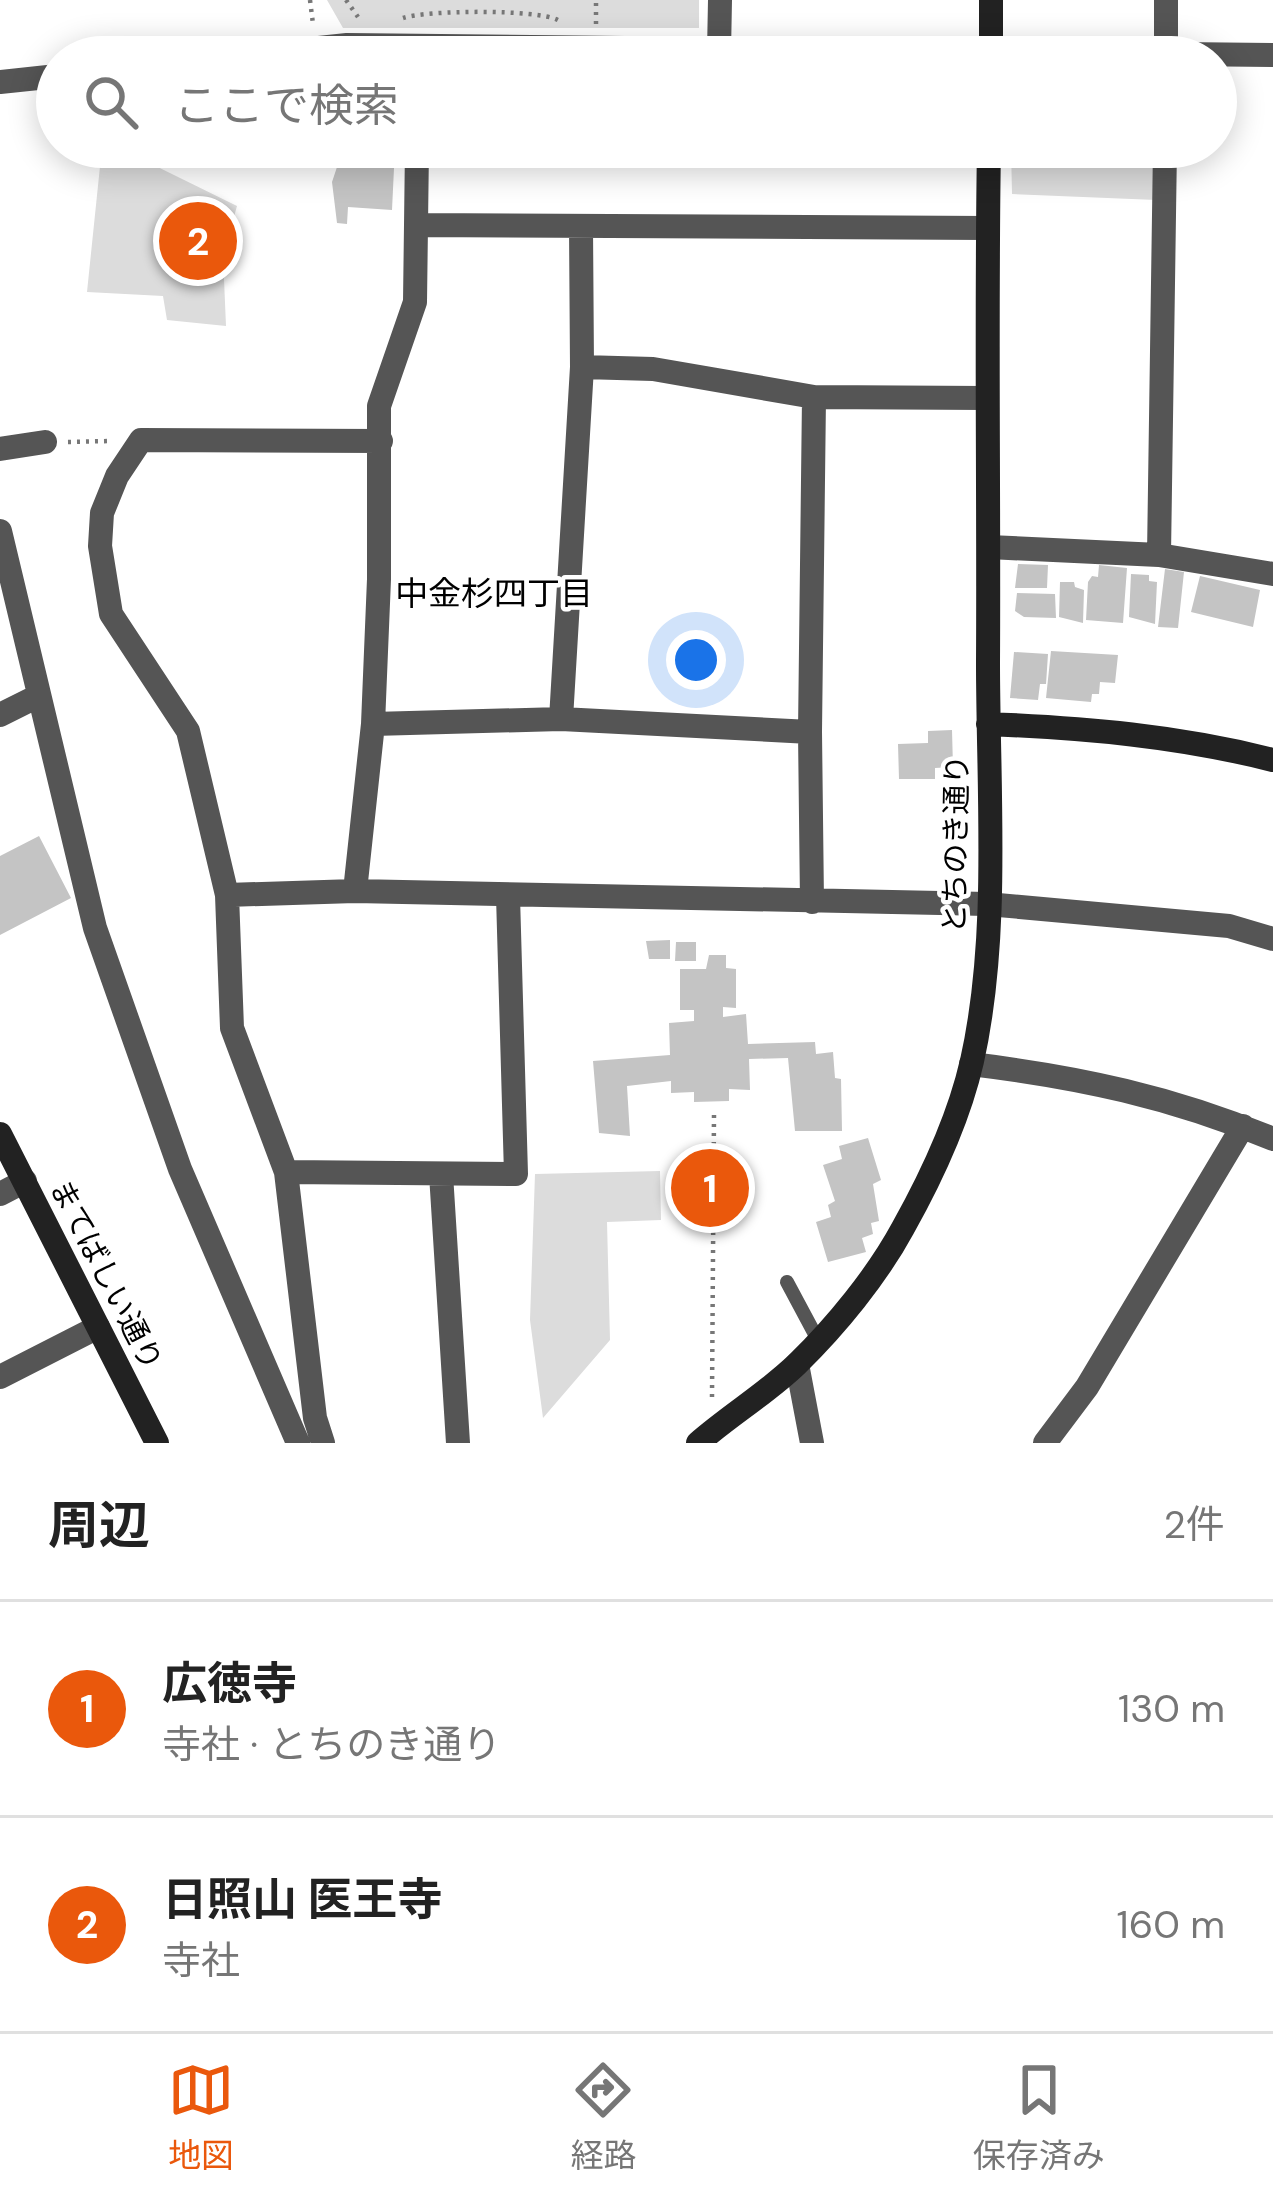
<!DOCTYPE html>
<html lang="ja">
<head>
<meta charset="utf-8">
<style>
  :root { --surface:#fff; --page:#f6f6f6; --text:#222; --muted:#767676; --line:#e0e0e0; --accent:#ea580c }
  body { margin:0; font-family:"DM Sans","Noto Sans JP",sans-serif; background:var(--page); color:var(--text) }
  .you { position:absolute; left:696px; top:660px; width:42px; height:42px; margin:-30px; border:9px solid #fff; border-radius:50%; background:#1a73e8; box-shadow:0 0 0 18px #1a73e833 }
  .badge { display:grid; place-items:center; width:78px; height:78px; border-radius:50%; background:var(--accent); color:#fff; font-size:39px; font-weight:700 }
  .pin { position:absolute; translate:-50% -50%; border:6px solid #fff; box-shadow:0 3px 12px #0006 }
  .list { margin:0; padding:0; list-style:none }
  h2 { display:flex; justify-content:space-between; align-items:center; height:156px; margin:0; padding:0 48px; font-size:51px }
  h2 small { font-size:39px; font-weight:400; color:var(--muted) }
  .list li { display:grid; grid-template-columns:78px 1fr auto; gap:36px; align-items:center; box-sizing:border-box; height:216px; padding:0 48px; border-top:3px solid var(--line) }
  .list b { display:block; font-size:45px; white-space:nowrap }
  .list p { margin:0; font-size:39px; white-space:nowrap; color:var(--muted) }
  .list em { font-size:39px; font-style:normal; color:var(--muted) }
  .icon { flex:none; width:66px; height:66px; fill:none; stroke:currentColor; stroke-width:2; stroke-linecap:round; stroke-linejoin:round }
  .map { position:relative; flex:none; width:1273px; height:1443px; overflow:hidden }
  .search { position:absolute; background:var(--surface); box-shadow:0 6px 30px #0003; left:36px; right:36px; top:36px; height:132px; display:flex; align-items:center; gap:30px; box-sizing:border-box; padding:0 42px; border-radius:66px; color:var(--muted); font-size:45px }
  .sheet { height:588px; background:var(--surface) }
  nav { display:flex; justify-content:space-around; align-items:center; box-sizing:border-box; height:168px; border-top:3px solid var(--line); background:var(--surface); font-size:33px; color:var(--muted) }
  nav a { display:grid; justify-items:center; gap:6px }
  nav .on { color:var(--accent) }
  .map>svg:first-child { display:block }
</style>
</head>
<body>
<div class="map">
<svg width="1273" height="1443" viewBox="0 0 1273 1443">
  <rect width="100%" height="100%" fill="#fff"/>
  <path fill="#dcdcdc" d="M327 0H699V28H343Z
    M102 147H117L237 206 223 256 226 326 167 320 163 296 87 292Z
    M1011 147H1156V200L1012 194Z
    M660 1171 661 1220 607 1222 610 1340 543 1418 530 1320 535 1174Z"/>
  <path fill="#c4c4c4" d="M189 147H395L392 210 348 207 347 224 337 223 332 182 339 161 189 153Z
    M1018 564 1048 565 1047 588H1015Z
    M1099 565 1127 568 1123 623 1086 620 1088 582 1092 576 1098 577Z
    M1165 569 1184 572 1178 628 1158 627Z
    M1131 574 1149 575V581L1157 582 1155 624 1129 617Z
    M1200 576 1260 590 1253 627 1191 612Z
    M1060 582H1074L1075 587 1084 590 1083 623 1059 617Z
    M1017 593 1055 594 1056 618 1024 617 1015 611Z
    M1051 651 1118 655 1115 683 1100 682 1099 694H1092L1091 702 1046 698Z
    M1014 652 1048 654 1046 684H1040L1038 700 1010 698Z
    M952 730 953 767 935 768V779H899L898 744 928 743V731Z
    M39 836 71 898 0 935V856Z
    M670 940V959H649L646 941Z
    M676 942H696V961H675Z
    M709 955H726V968L736 969V1008L723 1007V1017L746 1014 748 1044 815 1042 816 1054 833 1052 835 1078 841 1079 842 1131H795L788 1058 749 1059 750 1090 729 1089V1101L694 1102V1092L671 1093V1081L627 1086 630 1136 599 1133 593 1061 670 1055 669 1023 694 1021V1010H680V969H706Z
    M868 1138 881 1180 873 1184 879 1221 871 1223 873 1234 862 1238 866 1252 828 1262 816 1222 831 1217 828 1205 835 1201 823 1165 842 1159 839 1146Z
    M747 1194V1214H725L724 1195Z"/>
  <g fill="none" stroke-linecap="round" stroke-linejoin="round">
    <path stroke="#777" stroke-width="4.5" stroke-dasharray="3 6" stroke-linecap="butt" d="M310 0 313 24
      M346 0 358 17
      M403 18C427 10 537 9 558 20
      M596 24V0
      M68 442 111 441
      M712 1397 714 1115"/>
    <path stroke="#555" stroke-width="14" d="M787 1282 818 1340"/>
    <path stroke="#555" stroke-width="24" d="M719 52 720 0
      M232 57 347 45 1273 55
      M1166 57V0
      M0 82 57 76
      M416 225 417 147
      M582 367 653 369 814 397 810 732 812 902
      M814 397 985 398
      M0 449 45 442
      M0 531 95 928 180 1169 298 1443
      M989 547 1159 555 1273 574
      M1159 555 1165 147
      M0 715 38 696
      M561 719 582 367 581 226
      M373 724 561 719 810 732
      M355 891 373 724 379 579V406L415 302 416 225 987 228
      M227 895 188 731 111 614 100 546 102 513 117 476 141 440 381 441
      M971 1064C1079 1077 1172 1097 1273 1139
      M286 1172 516 1174 508 896
      M441 1174 458 1443
      M0 1194 25 1181
      M797 1364 812 1443
      M0 1377 98 1327
      M323 1443 315 1418 286 1172 232 1028 227 895 355 891 987 904 1229 926 1273 939
      M1045 1443 1087 1387 1243 1126"/>
    <path stroke="#222" stroke-width="24" d="M991 57V0
      M988 724C1086 728 1178 736 1273 760
      M0 1134 157 1443
      M698 1443C730 1415 767 1393 797 1364 836 1326 877 1276 903 1228 931 1178 959 1118 972 1061 1000 936 988 791 988 663 989 491 986 319 989 147"/>
  </g>
  <g text-anchor="middle" stroke-width="9" stroke-linejoin="round" paint-order="stroke">
    <g font-size="30" fill="#000" stroke="#fff">
      <text transform="translate(956 844) rotate(-89)" y="10">とちのき通り</text>
      <text transform="translate(106 1275) rotate(63)" y="10">まてばしい通り</text>
    </g>
    <g font-size="33" fill="#000" stroke="#fff">
      <text x="494" y="605">中金杉四丁目</text>
    </g>
  </g>
</svg>
<div class="you"></div>
<div class="pin badge" style="left:710px;top:1188px">1</div>
<div class="pin badge" style="left:198px;top:241px">2</div>
<div class="search"><svg class="icon" aria-label="search" viewBox="0 0 24 24"><circle cx="10" cy="10" r="6"/><path d="M15 15l6 6"/></svg>ここで検索</div>
</div>
<section class="sheet">
<h2>周辺<small>2件</small></h2>
<ul class="list">
<li><span class="badge">1</span><div><b>広徳寺</b><p>寺社 · とちのき通り</p></div><em>130 m</em></li>
<li><span class="badge">2</span><div><b>日照山 医王寺</b><p>寺社</p></div><em>160 m</em></li>
</ul>
</section>
<nav>
<a class="on"><svg class="icon" aria-label="map" viewBox="0 0 24 24"><path d="M3 6l6-2 6 2 6-2v14l-6 2-6-2-6 2zM9 4v14M15 6v14"/></svg>地図</a>
<a><svg class="icon" aria-label="directions" viewBox="0 0 24 24"><path d="M12 3l9 9-9 9-9-9zM9 14v-3h6M13 9l2 2-2 2"/></svg>経路</a>
<a><svg class="icon" aria-label="saved" viewBox="0 0 24 24"><path d="M7 4h10v16l-5-4-5 4z"/></svg>保存済み</a>
</nav>
</body>
</html>
